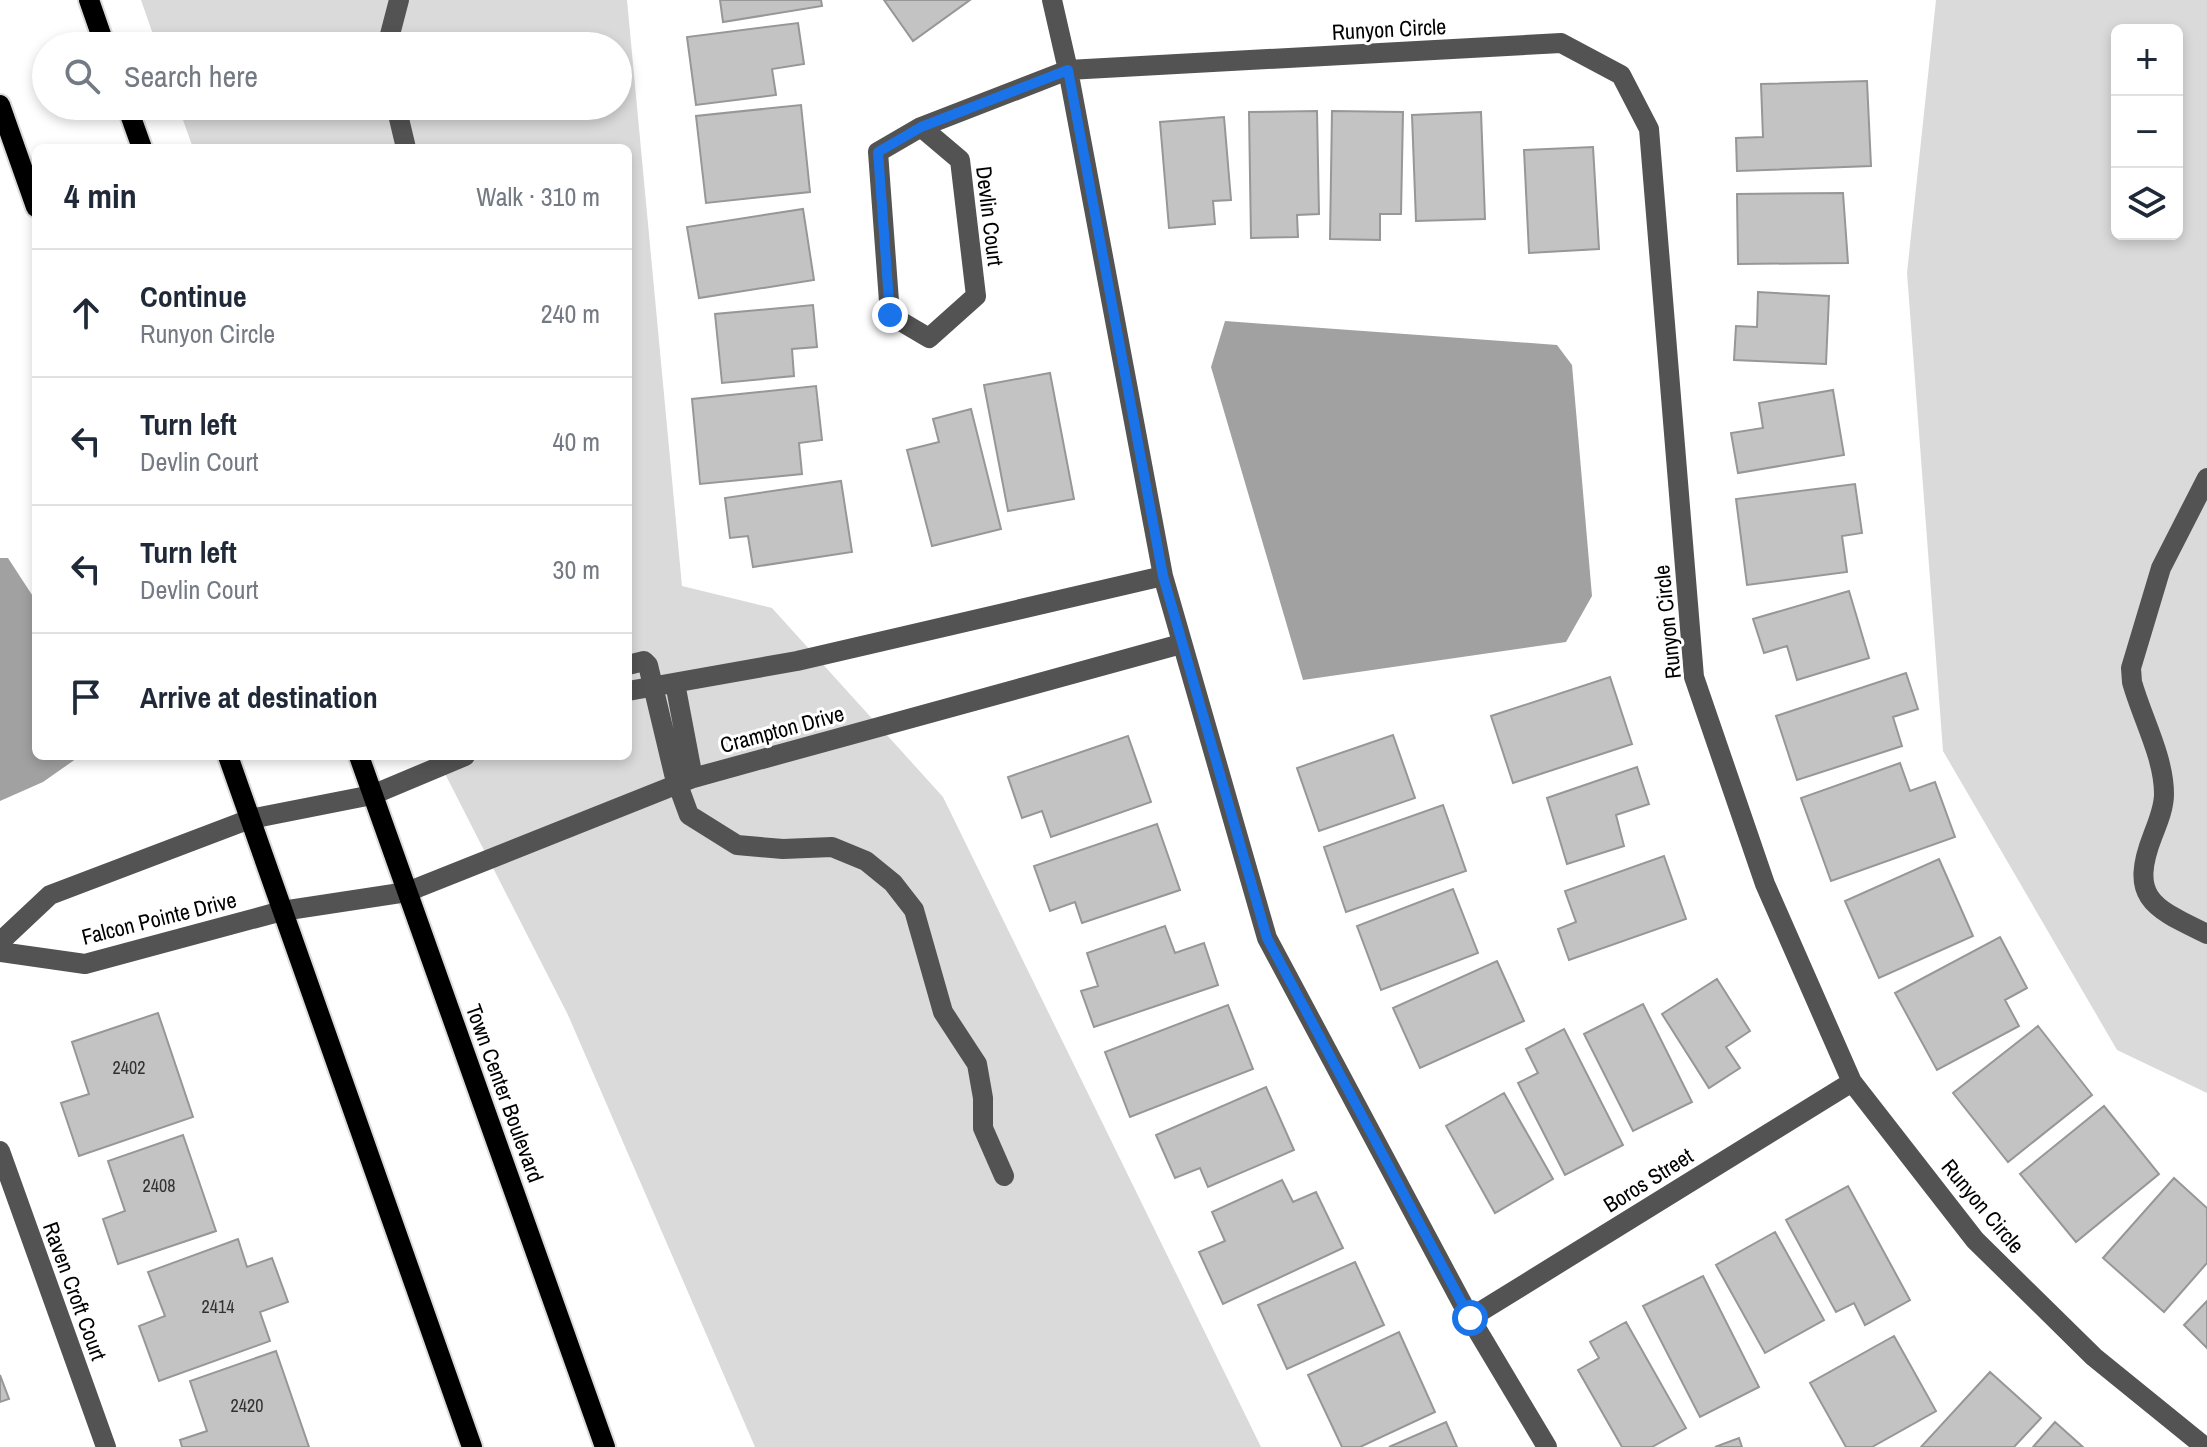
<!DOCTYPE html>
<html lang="en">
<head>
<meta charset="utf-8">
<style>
  :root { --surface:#fff; --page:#f6f6f7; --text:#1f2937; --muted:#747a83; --line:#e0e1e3 }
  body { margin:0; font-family:"Archivo Narrow",sans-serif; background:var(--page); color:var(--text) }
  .controls { position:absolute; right:24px; top:24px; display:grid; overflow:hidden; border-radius:12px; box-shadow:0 4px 12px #0003 }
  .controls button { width:72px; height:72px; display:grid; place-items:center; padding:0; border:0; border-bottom:2px solid var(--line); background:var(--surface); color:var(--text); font:40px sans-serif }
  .stop { position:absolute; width:24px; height:24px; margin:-18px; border:6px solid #1a73e8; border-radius:50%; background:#fff }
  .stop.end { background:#1a73e8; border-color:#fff; box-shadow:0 2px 8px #0008 }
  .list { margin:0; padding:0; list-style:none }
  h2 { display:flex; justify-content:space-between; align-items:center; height:104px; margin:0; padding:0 32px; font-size:34px }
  h2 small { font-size:26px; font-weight:400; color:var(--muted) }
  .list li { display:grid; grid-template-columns:52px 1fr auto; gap:24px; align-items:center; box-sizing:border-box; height:128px; padding:0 32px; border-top:2px solid var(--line) }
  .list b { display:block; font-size:30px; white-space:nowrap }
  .list p { margin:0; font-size:26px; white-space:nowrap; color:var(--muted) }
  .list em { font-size:26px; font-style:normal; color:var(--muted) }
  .icon { flex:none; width:44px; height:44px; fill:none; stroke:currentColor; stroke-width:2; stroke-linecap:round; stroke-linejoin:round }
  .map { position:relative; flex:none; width:2207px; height:1447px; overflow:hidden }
  .search { position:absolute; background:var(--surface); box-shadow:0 4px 12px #0003; left:32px; top:32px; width:600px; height:88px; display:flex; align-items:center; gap:20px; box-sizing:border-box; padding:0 28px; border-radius:44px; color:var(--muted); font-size:30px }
  .panel { position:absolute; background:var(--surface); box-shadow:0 4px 12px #0003; left:32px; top:144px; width:600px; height:616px; border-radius:12px }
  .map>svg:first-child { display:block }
</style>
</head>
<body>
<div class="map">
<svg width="2207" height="1447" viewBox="0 0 2207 1447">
  <rect width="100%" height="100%" fill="#fff"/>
  <path fill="#dadada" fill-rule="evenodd" d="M141 0H627L682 586 772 608 943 797 1261 1447H755L568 1015 436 756H628V148H193L178 106H618V46H157Z
    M1936 0H2207V1093L2117 1050 1943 751 1907 273ZM2117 30H2177V234H2117Z"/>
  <path fill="#a1a1a1" d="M1225 321 1557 345 1572 365 1592 596 1566 642 1303 680 1211 367Z
    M0 558H8L36 601V756H80L43 782 0 801Z"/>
  <path fill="#c3c3c3" stroke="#979797" stroke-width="2" d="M720 0H821L822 6 723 22Z
    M884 0H970L913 41Z
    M798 23 804 64 772 69 776 95 696 105 687 37Z
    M1867 81 1871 166 1737 171 1736 138 1763 137 1761 84Z
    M801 105 810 192 706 203 696 116Z
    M1317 111 1319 214 1297 215 1298 237 1251 238 1249 112Z
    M1332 111 1403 112 1401 214H1380V240L1330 239Z
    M1481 112 1485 219 1416 221 1412 115Z
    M1224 117 1231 200 1213 201 1215 224 1169 228 1160 122Z
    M1593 147 1599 249 1529 253 1524 150Z
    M1843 193 1848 263 1738 264 1737 194Z
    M803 209 814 280 699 298 687 227Z
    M1758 292 1829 296 1826 364 1734 360 1736 326 1757 327Z
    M813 305 817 347 792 349 794 376 722 383 715 314Z
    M1050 373 1074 499 1008 511 984 385Z
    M816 386 822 440 799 443 802 474 700 484 692 399Z
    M1833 390 1844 455 1738 473 1731 433 1763 428 1759 403Z
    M971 409 1001 529 932 546 907 450 939 442 933 419Z
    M841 481 852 552 753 567 748 536 730 538 725 498Z
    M1855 484 1862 533 1842 536 1847 572 1747 585 1736 499Z
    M1849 591 1869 658 1797 680 1787 646 1764 653 1753 619Z
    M1906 673 1918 709 1893 717 1902 746 1797 780 1776 716Z
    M1610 677 1632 744 1513 783 1491 716Z
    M1393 735 1415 798 1319 831 1297 768Z
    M1128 736 1151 802 1051 837 1042 811 1022 818 1008 777Z
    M1900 763 1910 791 1935 782 1955 837 1831 881 1801 798Z
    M1637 767 1649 804 1616 815 1624 846 1567 864 1547 798Z
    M1443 805 1466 871 1346 912 1324 847Z
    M1157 824 1180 890 1082 923 1075 902 1050 911 1034 866Z
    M1664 856 1686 919 1569 960 1558 929 1576 922 1565 891Z
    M1939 859 1973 936 1879 978 1845 901Z
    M1453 889 1478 953 1381 990 1357 926Z
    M1165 926 1175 953 1204 943 1218 985 1094 1027 1081 991 1098 986 1087 953Z
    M2000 937 2027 988 2005 1000 2019 1026 1937 1070 1895 993Z
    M1497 961 1524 1021 1420 1068 1393 1008Z
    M1717 979 1750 1031 1726 1047 1740 1068 1709 1088 1662 1014Z
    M1643 1004 1692 1102 1633 1131 1584 1034Z
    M1228 1005 1253 1069 1130 1117 1105 1052Z
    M158 1013 193 1117 79 1156 61 1103 89 1094 72 1042Z
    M2038 1026 2092 1095 2008 1162 1953 1093Z
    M1564 1029 1623 1145 1565 1175 1518 1083 1538 1073 1526 1049Z
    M1266 1087 1294 1150 1208 1187 1200 1168 1175 1178 1156 1135Z
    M1504 1093 1553 1179 1495 1213 1446 1126Z
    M2104 1106 2159 1174 2076 1242 2020 1174Z
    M183 1135 216 1231 118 1264 103 1219 125 1211 108 1161Z
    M2174 1178 2207 1208V1263L2164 1312 2103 1258Z
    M1282 1180 1293 1202 1316 1192 1343 1248 1223 1304 1199 1252 1225 1241 1212 1212Z
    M1848 1186 1910 1300 1865 1325 1854 1303 1836 1312 1786 1220Z
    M1775 1232 1824 1320 1765 1353 1716 1265Z
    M238 1239 247 1267 272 1258 288 1302 260 1312 270 1341 159 1381 139 1326 165 1316 148 1272Z
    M1355 1262 1384 1325 1287 1369 1258 1305Z
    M1703 1276 1759 1387 1700 1417 1643 1306Z
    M2207 1301V1348L2184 1325Z
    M1626 1322 1686 1428 1652 1447H1622L1578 1370 1599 1358 1590 1342Z
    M1399 1332 1435 1412 1360 1447H1342L1308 1375Z
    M1894 1336 1936 1411 1872 1447H1846L1810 1383Z
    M276 1351 309 1447H182L180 1440 207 1431 190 1381Z
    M1990 1372 2041 1418 2014 1447H1921Z
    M0 1375 9 1399 0 1402Z
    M1446 1422 1457 1447H1389Z
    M2055 1422 2083 1447H2033Z
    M1739 1438 1742 1447H1715Z"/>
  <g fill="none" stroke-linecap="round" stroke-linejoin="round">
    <defs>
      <path id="major" d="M89 0 105 46
        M0 105 36 207
        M127 106 142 148
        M228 756 472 1447
        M359 756 605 1447"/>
    </defs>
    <use href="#major" stroke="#dbdbdb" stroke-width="24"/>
    <path stroke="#535353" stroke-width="20" d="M387 46 399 0
      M396 106 406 148
      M921 127 960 160 976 296 929 338 890 315 878 152Z
      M921 127 1068 70 1052 0
      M2207 478 2161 568 2131 668 2132 682C2142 718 2164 757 2164 794 2164 808 2158 822 2153 835 2128 899 2154 908 2207 934
      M628 665 644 661 648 665 674 774 689 815 737 845 783 849 832 847 866 861 893 883 914 910 943 1012 977 1064 983 1098V1128L1004 1176
      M675 683 693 778
      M628 691 797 661 1163 576
      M0 942 50 895 250 819 372 795 465 756
      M0 952 85 964 282 911 407 892 693 778 1181 644
      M0 1151 106 1447
      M1470 1318 1852 1082
      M1547 1447 1470 1318 1267 938 1163 576 1068 70 1561 43 1621 75 1649 129 1694 677 1765 884 1852 1082 1975 1240 2094 1357 2205 1447"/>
    <use href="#major" stroke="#000" stroke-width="20"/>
  </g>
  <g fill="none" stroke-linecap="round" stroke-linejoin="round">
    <path stroke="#1a73e8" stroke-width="10" d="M890 315 878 152 921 127 1068 70 1163 576 1267 938 1470 1318"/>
  </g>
  <g text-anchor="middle" stroke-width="6" stroke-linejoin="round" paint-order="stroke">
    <g font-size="18" fill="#313131">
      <text x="129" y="1074">2402</text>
      <text x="159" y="1192">2408</text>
      <text x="218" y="1313">2414</text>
      <text x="247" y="1412">2420</text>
    </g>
    <g font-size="22" fill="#000" stroke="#fff">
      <text transform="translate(1389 29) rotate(-3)" y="8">Runyon Circle</text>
      <text transform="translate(990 216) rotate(83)" y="8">Devlin Court</text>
      <text transform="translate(1667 622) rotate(-96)" y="8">Runyon Circle</text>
      <text transform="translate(782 729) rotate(-15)" y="8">Crampton Drive</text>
      <text transform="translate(159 918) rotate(-14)" y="8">Falcon Pointe Drive</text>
      <text transform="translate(505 1093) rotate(70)" y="8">Town Center Boulevard</text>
      <text transform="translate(1648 1180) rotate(-32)" y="8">Boros Street</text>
      <text transform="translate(1983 1206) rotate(50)" y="8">Runyon Circle</text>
      <text transform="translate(75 1291) rotate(70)" y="8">Raven Croft Court</text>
    </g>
  </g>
</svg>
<div class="controls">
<button>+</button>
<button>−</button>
<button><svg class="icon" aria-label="layers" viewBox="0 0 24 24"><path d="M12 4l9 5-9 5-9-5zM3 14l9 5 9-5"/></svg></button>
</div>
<div class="stop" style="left:1470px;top:1318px"></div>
<div class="stop end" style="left:890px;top:315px"></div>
<div class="search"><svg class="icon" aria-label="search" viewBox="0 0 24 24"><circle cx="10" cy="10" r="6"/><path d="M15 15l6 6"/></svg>Search here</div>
<section class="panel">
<h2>4 min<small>Walk · 310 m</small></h2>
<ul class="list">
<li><svg class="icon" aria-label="ahead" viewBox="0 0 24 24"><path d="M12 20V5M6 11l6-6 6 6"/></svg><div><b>Continue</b><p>Runyon Circle</p></div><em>240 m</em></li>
<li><svg class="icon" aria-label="left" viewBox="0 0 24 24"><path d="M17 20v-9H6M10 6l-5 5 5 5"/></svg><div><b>Turn left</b><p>Devlin Court</p></div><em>40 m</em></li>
<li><svg class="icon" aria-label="left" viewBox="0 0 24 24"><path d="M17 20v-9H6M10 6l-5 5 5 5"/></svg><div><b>Turn left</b><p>Devlin Court</p></div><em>30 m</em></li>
<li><svg class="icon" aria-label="arrive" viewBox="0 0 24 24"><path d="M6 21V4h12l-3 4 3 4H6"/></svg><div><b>Arrive at destination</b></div></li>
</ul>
</section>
</div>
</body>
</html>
